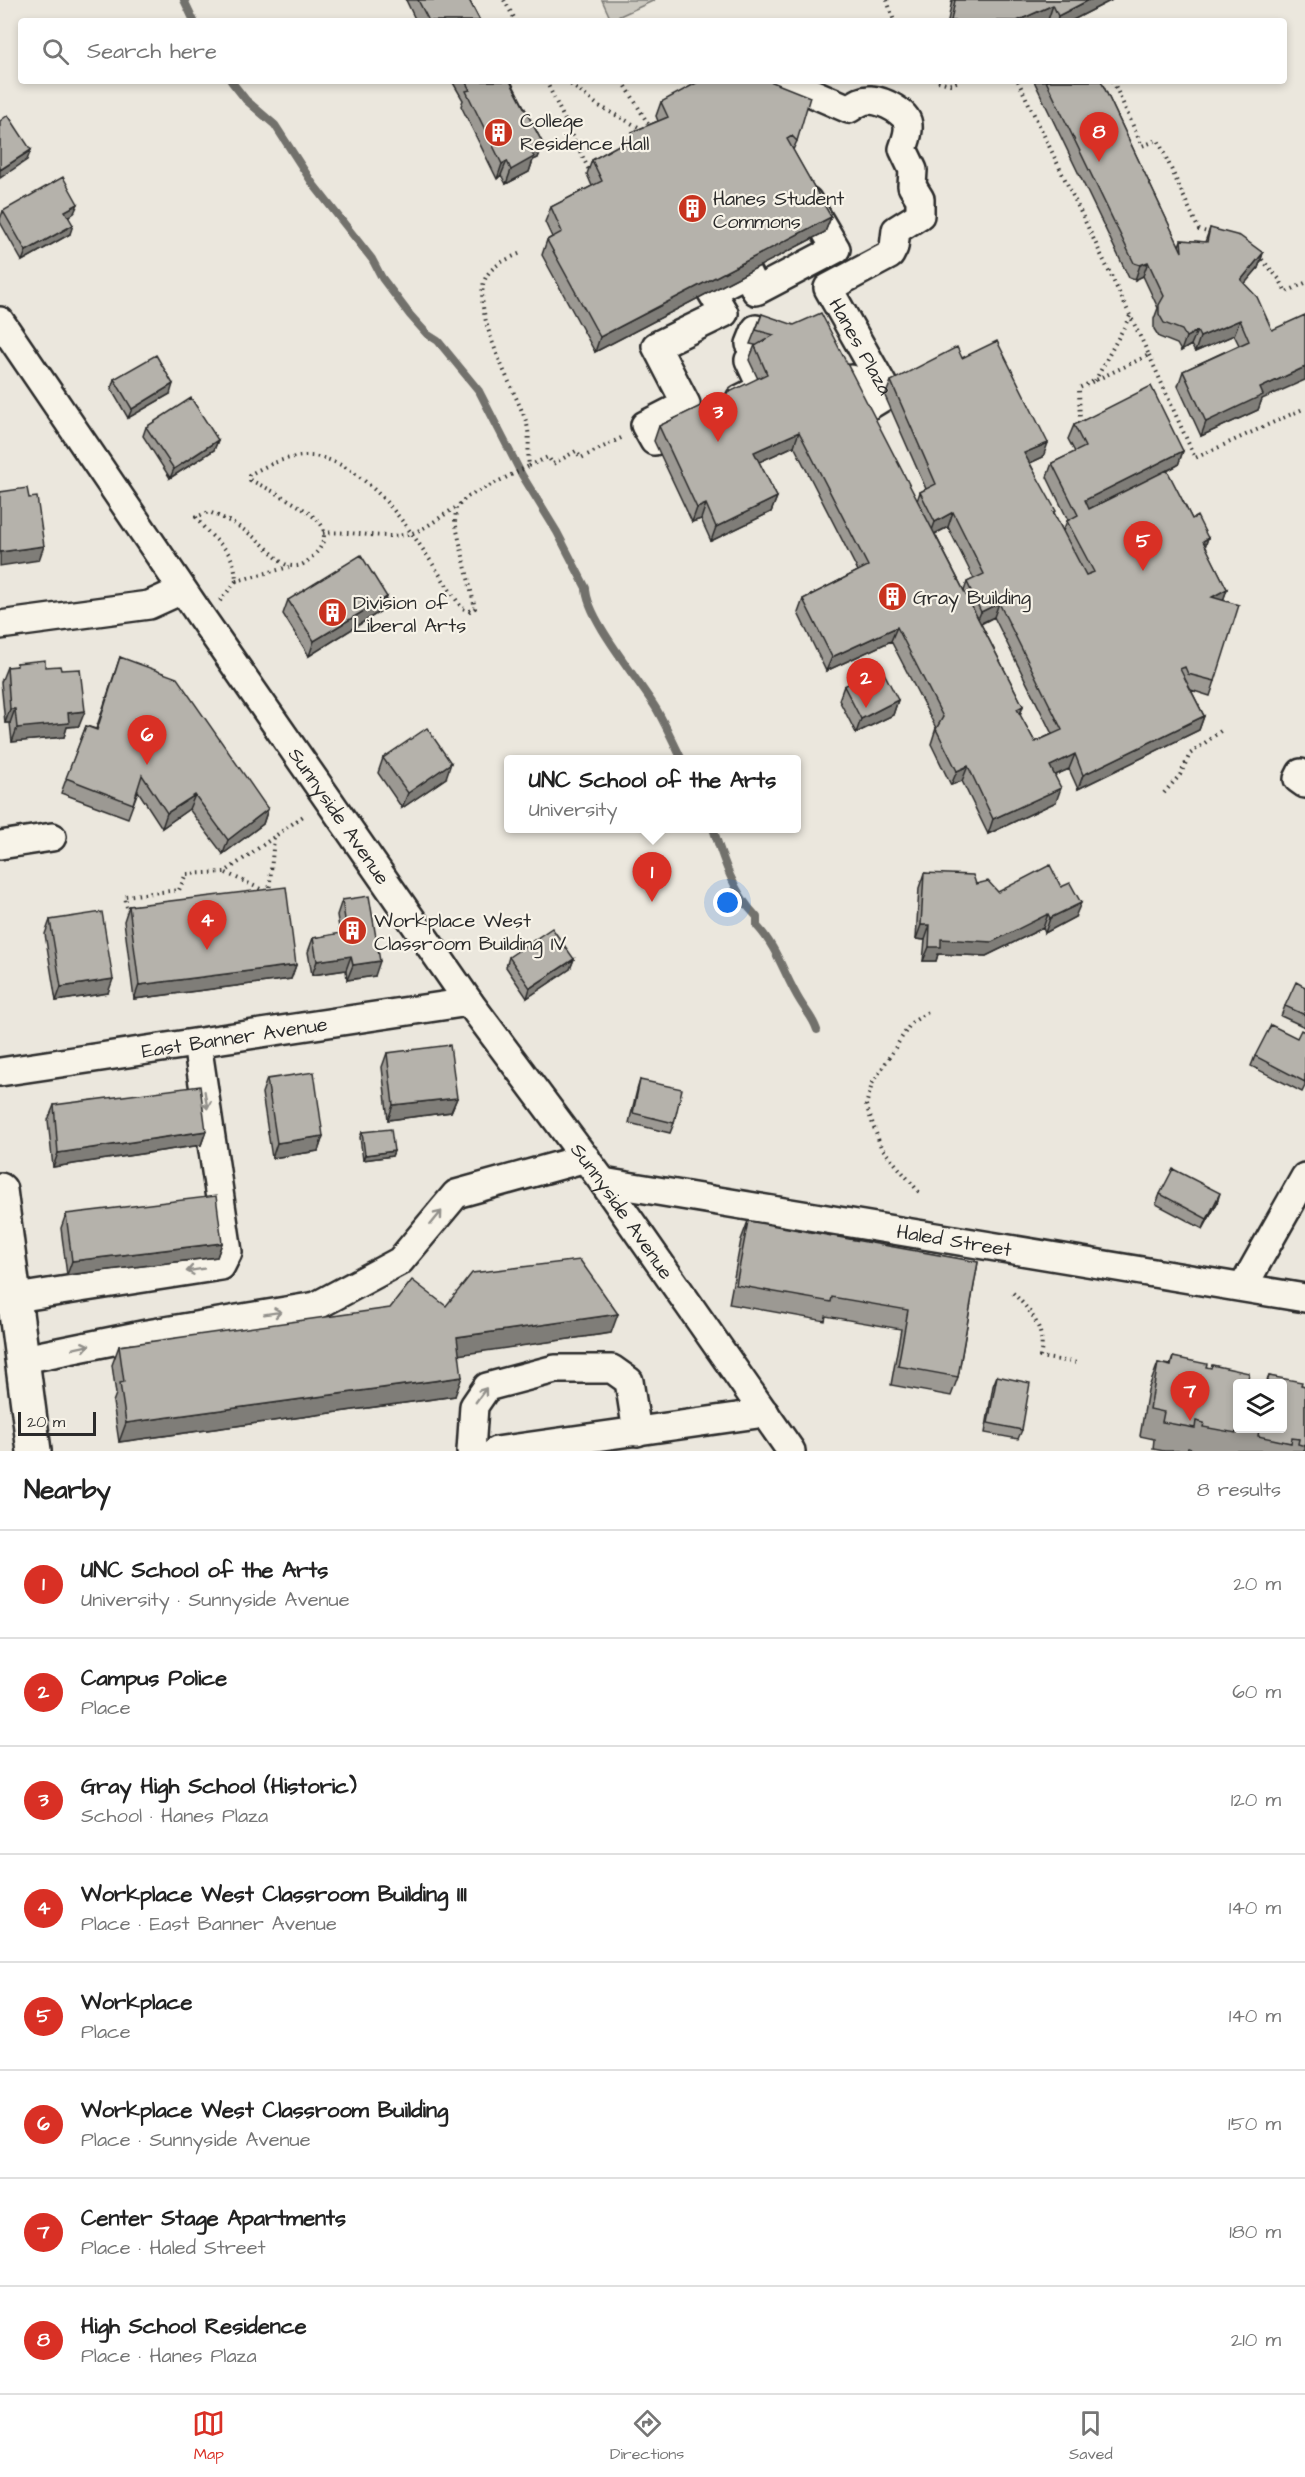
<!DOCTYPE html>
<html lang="en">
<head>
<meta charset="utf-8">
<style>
  :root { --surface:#fff; --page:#f6f6f6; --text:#222; --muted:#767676; --line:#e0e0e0; --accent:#d93025 }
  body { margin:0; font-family:"Architects Daughter",sans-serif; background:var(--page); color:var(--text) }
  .controls { position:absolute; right:18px; bottom:18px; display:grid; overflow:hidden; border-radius:6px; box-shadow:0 3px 9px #0003 }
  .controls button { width:54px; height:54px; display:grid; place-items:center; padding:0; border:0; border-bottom:2px solid var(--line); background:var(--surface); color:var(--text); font:30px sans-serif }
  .scale { position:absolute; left:18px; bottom:15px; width:78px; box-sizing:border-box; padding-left:6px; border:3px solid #2b2b2b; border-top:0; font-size:16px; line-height:21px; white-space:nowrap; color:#2b2b2b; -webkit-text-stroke:4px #f7f3e8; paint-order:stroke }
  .you { position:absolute; left:728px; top:903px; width:21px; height:21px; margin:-15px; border:4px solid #fff; border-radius:50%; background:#1a73e8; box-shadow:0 0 0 9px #1a73e833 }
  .badge { display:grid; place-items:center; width:39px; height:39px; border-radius:50%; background:var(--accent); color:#fff; font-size:20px; font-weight:700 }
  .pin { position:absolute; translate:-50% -50px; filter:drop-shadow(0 2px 3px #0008) }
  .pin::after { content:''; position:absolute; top:32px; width:21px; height:18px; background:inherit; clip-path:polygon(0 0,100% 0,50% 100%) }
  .popup { position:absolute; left:504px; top:755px; width:297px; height:78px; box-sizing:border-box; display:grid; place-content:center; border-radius:6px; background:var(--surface); filter:drop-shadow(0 2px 4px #0005); font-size:20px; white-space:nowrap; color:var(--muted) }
  .popup b { font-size:22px; color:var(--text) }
  .popup::after { content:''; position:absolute; left:50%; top:100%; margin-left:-12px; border:12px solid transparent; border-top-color:var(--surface) }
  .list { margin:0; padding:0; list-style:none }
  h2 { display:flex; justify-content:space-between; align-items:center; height:78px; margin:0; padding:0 24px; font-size:26px }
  h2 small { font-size:20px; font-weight:400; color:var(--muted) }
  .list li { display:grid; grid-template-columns:39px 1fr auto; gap:18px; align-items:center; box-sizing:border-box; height:108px; padding:0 24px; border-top:2px solid var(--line) }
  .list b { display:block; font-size:22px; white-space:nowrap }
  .list p { margin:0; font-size:20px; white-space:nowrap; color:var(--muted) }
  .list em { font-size:20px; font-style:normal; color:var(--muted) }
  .icon { flex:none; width:33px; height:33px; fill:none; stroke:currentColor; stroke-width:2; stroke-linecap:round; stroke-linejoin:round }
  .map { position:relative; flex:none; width:1305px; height:1451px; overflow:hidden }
  .search { position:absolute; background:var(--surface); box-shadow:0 3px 9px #0003; left:18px; right:18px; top:18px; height:66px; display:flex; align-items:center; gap:15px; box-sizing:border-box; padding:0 21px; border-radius:6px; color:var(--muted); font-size:22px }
  .sheet { height:942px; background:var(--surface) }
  nav { display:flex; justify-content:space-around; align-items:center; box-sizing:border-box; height:84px; border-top:2px solid var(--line); background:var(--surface); font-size:16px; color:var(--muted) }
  nav a { display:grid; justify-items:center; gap:3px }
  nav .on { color:var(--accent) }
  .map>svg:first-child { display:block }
</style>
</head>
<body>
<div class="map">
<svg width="1305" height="1451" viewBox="0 0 1305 1451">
  <rect width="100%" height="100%" fill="#ebe7dd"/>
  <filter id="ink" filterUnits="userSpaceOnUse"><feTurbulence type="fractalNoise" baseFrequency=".0167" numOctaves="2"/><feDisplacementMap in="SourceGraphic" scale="12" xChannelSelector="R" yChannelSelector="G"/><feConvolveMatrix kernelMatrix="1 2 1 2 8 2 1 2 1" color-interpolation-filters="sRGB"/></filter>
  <g filter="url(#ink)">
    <path fill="#cbc8bf" stroke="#7b7a75" stroke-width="1.5" d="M602 0H655L611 20Z"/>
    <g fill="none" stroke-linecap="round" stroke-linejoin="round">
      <path stroke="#72716c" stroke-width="8" d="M184 0 194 21
        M231 81 246 100 275 125 313 184 372 259 382 278 410 315 427 334 438 341 479 391 522 475 557 532 586 588C586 618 640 681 657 710 666 726 674 743 682 760
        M713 828C723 859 734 894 757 917V926C777 947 785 977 800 1001 806 1011 813 1018 817 1030"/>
      <defs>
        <g id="minor">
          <path id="s1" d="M756 81 791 95 796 86 849 109C855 105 862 99 871 100 883 101 908 112 908 126 909 134 905 142 903 149L913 170 912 186 920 199V215L896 230 894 247 890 255 828 288 888 394 865 408 851 379"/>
          <path id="s2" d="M0 321 200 615 469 1002 603 1182 791 1451"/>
          <path d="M740 399 762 388 749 360 769 349 750 344 756 329 775 335"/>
          <path d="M687 425 654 441 645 425 686 404 656 346 724 313 711 291 747 273 756 291 836 249 808 201"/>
          <path d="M0 625 149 605 182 590"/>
          <path d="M1301 773 1298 779 1305 784"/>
          <path d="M0 845 52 837"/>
          <path id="s3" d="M0 1072 469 1002"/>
          <path id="s4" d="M603 1182 1305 1298"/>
          <path d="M1243 1287 1305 1177"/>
          <path d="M16 1298 221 1266 228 1252 197 1043"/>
          <path d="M24 1359 147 1334 316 1306 400 1261 456 1194 586 1158"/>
          <path d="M471 1451 474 1406 487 1387 555 1369H612L629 1381 637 1432"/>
          <path d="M496 1451 765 1413"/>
        </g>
        <path id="major" d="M0 1190 34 1451"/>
      </defs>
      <use href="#minor" stroke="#2b2b2b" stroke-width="32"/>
      <use href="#major" stroke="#2b2b2b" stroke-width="38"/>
      <path stroke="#2b2b2b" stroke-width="4" stroke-dasharray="1.5 4.5" stroke-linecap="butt" d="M504 0 516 21
        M887 0 894 21
        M546 81 590 172
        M566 81 599 106 644 130
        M623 81 651 129
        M938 81 950 84 960 81
        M1018 81 1149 355 1079 388 1080 426
        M1113 81 1142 146 1158 140 1199 230 1212 233
        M1258 255 1280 280 1286 292 1305 283
        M1149 355 1195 458 1305 408
        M1095 381 1130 316
        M529 466 548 457 553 464 576 451 581 458 623 437
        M323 533C351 530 381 540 409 534 425 530 441 516 455 508
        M236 581 289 567
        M220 601 236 581C235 545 213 544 196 517L209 512C234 522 251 533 270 551 277 558 283 566 293 566 303 567 309 560 316 553 322 547 326 537 323 528 317 512 265 487 250 480L249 475C270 463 298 451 323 458 383 474 428 560 462 608L470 611 475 608 455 522 456 508 467 497 529 466C527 451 531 436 526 421 514 388 469 311 486 277 493 264 510 258 523 252
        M1164 793 1180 775 1190 754 1222 730
        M226 873 265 891
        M269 893 274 838
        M128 913 125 896 179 890 186 874 225 872 306 814
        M919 1192 881 1147 866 1105 872 1084 911 1023 928 1012
        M1013 1293C1031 1311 1047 1330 1040 1357L1078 1363"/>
      <use href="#minor" stroke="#f7f3e8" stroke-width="27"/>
      <use href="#major" stroke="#f7f3e8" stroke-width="33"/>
    </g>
    <path fill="#9c9993" stroke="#2b2b2b" stroke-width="1.5" fill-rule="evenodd" d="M406 0H469L480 21H416Z
      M952 0H1112L1071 21H1048V20L1044 21H948Z
      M452 81H511L543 144 538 158 533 160 529 172 506 184 501 175 497 179 461 106 463 100Z
      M770 81 797 141 793 150 831 217 825 232 595 352 542 255 547 240 552 237 545 222 551 207 592 186 587 174 592 160 630 139 632 132 658 121 656 116 661 102Z
      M1034 81H1101L1179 246 1181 240 1205 242 1210 228 1263 253 1258 268 1245 283 1262 399 1258 410 1201 436 1178 386 1183 371 1239 345 1234 335 1195 352 1191 345 1181 351 1177 344 1159 337 1154 329V319L1158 308 1143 276 1135 280 1129 278Z
      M3 211 74 213 69 217 70 234 22 261 0 222V219Z
      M762 314 917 501 920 492 926 489 885 396 891 381 962 358 1043 457 1030 463 1063 531 1067 521 1068 520 1047 477 1052 463 1075 452 1068 439 1074 425 1183 451 1178 465 1167 471 1192 519 1208 538 1205 546 1227 589 1223 600 1215 681 1210 696 1191 690 1204 716 1199 730 1078 789 1069 769 1055 775 1056 802 988 834 962 781 951 785 931 744 936 728 891 641 826 671 798 613 803 599 858 571 794 446 759 462 777 497 771 512 711 541 701 519 692 522 654 441 659 426 758 379 749 360 755 345 750 344ZM948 527 974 579 967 582 964 591 935 534ZM994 617 1052 734 1035 742 1020 715 1023 706 981 624Z
      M114 379 170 394 128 418 111 389Z
      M146 427 218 440 214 450 170 478 143 436Z
      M387 597 381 611 309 656 283 614 288 600Z
      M120 657 268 809 263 824 223 854 189 809 162 828 138 791 128 818 61 793 86 726 96 729Z
      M17 663 61 670 79 726 67 727 64 737 12 742 10 723H5L1 682 7 667H16Z
      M844 686 898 700 893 715 856 733 839 700Z
      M383 758 446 778 402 808 378 773Z
      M924 873 976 884 998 892 1075 917 1045 933 1043 928 986 956 938 954 936 961H923L925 940 916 939 919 888Z
      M342 900 375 976 347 980 346 970 312 975 308 952 313 938 340 934 337 915Z
      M129 906 296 965 291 979 134 999 124 921Z
      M50 920 108 993 56 1001 45 934Z
      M509 957 574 959 570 969 527 998 506 967Z
      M1305 987V1027L1281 1016 1285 1006Z
      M1305 1032V1086L1302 1092 1251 1066 1255 1056 1297 1038Z
      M387 1053 457 1098 451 1112 388 1120 382 1067Z
      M267 1079 323 1136 318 1151 272 1158 262 1093Z
      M640 1080 674 1123 670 1133 629 1123 637 1090Z
      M54 1105 206 1131 201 1145 53 1167 48 1120Z
      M362 1132 394 1151 392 1156 363 1160 360 1137Z
      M1160 1194 1217 1203 1203 1229 1156 1204Z
      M66 1214 222 1243 217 1257 67 1275 61 1228Z
      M748 1221 978 1262 958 1377 951 1396 891 1385 901 1329 826 1316 825 1321 729 1304 741 1240Z
      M446 1306 611 1333 459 1354 455 1396 119 1442 113 1402 116 1394 112 1365 119 1346Z
      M1173 1357 1248 1380 1266 1383 1269 1376 1305 1386V1451H1194V1450L1188 1448 1187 1451H1164L1153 1449 1154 1439 1140 1436 1148 1390 1158 1363 1170 1365ZM1238 1383 1282 1428H1238Z
      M997 1376 1022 1430 1018 1439 985 1433 993 1386Z"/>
    <path fill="#7f7d78" stroke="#2b2b2b" stroke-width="1.5" d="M1089 0H1112L1071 21H1057L1058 16Z
      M1053 5 1048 20 1044 21H1017Z
      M543 144 538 158 533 160 529 172 506 184 511 170 530 150Z
      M31 150 27 160 0 178V170Z
      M507 161 501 175 497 179 502 164Z
      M78 204 74 213 62 221 65 211Z
      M831 217 825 232 595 352 600 337Z
      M73 225 70 234 22 261 26 251Z
      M1263 253 1258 268 1236 294 1241 280Z
      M1148 262 1143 276 1135 280 1140 265Z
      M1240 320 1234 335 1195 352 1200 337Z
      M1197 331 1191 345 1181 351 1186 337Z
      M1305 367V380L1262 399 1258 410 1201 436 1206 422 1260 388Z
      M173 384 170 394 128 418 132 409Z
      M799 432 794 446 748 467 754 452Z
      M218 440 214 450 170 478 174 469Z
      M1048 443 1043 457 1019 468 1024 453Z
      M1183 451 1178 465 1079 514 1085 500Z
      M777 497 771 512 711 541 716 527Z
      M706 504 701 519 692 522 697 508Z
      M953 512 948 527 930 536 935 522Z
      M1208 538 1203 553V541Z
      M44 546 39 560 0 566V552Z
      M1227 589 1222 604 1212 597Z
      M387 597 381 611 309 656 314 641Z
      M999 603 994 617 975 626 981 612Z
      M897 627 891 641 826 671 832 657Z
      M898 700 893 715 856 733 861 719Z
      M1023 706 1018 720 1017 709Z
      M10 709H15L10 723H5Z
      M85 711 79 726 67 727 64 737 12 742 17 728 68 713Z
      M1204 716 1199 730 1078 789 1083 775Z
      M1075 754 1069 769 1044 780 1050 766Z
      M451 763 446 778 402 808 408 793Z
      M968 766 962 781 951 785 957 771Z
      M1061 788 1056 802 988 834 993 819Z
      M195 795 189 809 162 828 167 813Z
      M268 809 263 824 223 854 228 840Z
      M1081 903 1075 917 1045 933 1050 918Z
      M1048 914 1043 928 986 956 938 954 936 961H923L929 947 941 939Z
      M921 925H930L925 940 916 939Z
      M351 956 346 970 312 975 317 961Z
      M574 959 570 969 527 998 530 988Z
      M380 961 375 976 347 980 353 965Z
      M296 965 291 979 134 999 139 985Z
      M113 979 108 993 56 1001 61 987Z
      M457 1098 451 1112 388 1120 393 1105Z
      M206 1131 201 1145 53 1167 58 1153Z
      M323 1136 318 1151 272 1158 277 1143Z
      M394 1151 392 1156 363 1160 365 1155Z
      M1220 1193 1217 1203 1203 1229 1207 1219Z
      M222 1243 217 1257 67 1275 72 1261Z
      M618 1314 611 1333 450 1356 457 1337Z
      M462 1377 455 1396 119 1442 126 1423Z"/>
    <path fill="#b5b2ab" stroke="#2b2b2b" stroke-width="1.5" d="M418 0H469L480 21H429Z
      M955 0H1089L1058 16 1053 5 1017 21H951Z
      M465 81H510L543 144 530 150 534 157 511 170 507 161 502 164 466 91 470 90Z
      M700 81H770L810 97 797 141 792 136 787 139 831 217 600 337 547 240 562 232 551 207 602 181 592 160 633 137 632 132 668 117 661 102Z
      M1046 81H1101L1182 252 1181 240 1207 242 1210 228 1240 236 1263 253 1241 280 1257 297 1272 330 1305 315V367L1260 388 1263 395 1206 422 1183 371 1249 341 1240 320 1200 337 1197 331 1186 337 1182 330 1164 323 1159 314V305L1164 296 1148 262 1140 265 1134 263Z
      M8 115 31 150 0 170V121Z
      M63 177 78 204 65 211 73 225 26 251 3 211Z
      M821 313 1023 706 1017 709 1035 742 1062 730 999 603 981 612 967 582 984 574 953 512 935 522 920 492 936 484 891 381 957 347 962 358 997 341 1048 443 1024 453 1056 511 1053 512 1086 575 1094 572 1067 521 1078 515 1052 463 1085 447 1074 425 1151 386 1183 451 1085 500 1089 509 1167 470 1192 519 1197 516 1208 538 1203 541 1227 589 1212 597 1239 605 1215 681 1188 674 1185 667 1180 669 1204 716 1083 775 1075 754 1050 766 1061 788 993 819 968 766 957 771 936 729 943 717 897 627 832 657 803 599 868 566 799 432 754 452 777 497 716 527 706 504 697 508 659 426 767 374 755 346 774 335 756 330 762 314 794 325Z
      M156 355 173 384 132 409 114 379Z
      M191 398 218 440 174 469 146 427Z
      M27 488 29 498 37 497 44 546 0 552V492Z
      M361 555 387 597 314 641 288 600Z
      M120 657 177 678 268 809 228 840 195 795 167 813 142 775 133 804 66 778 86 726 97 730Z
      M45 660V667L60 666 61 670 80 669 85 711 68 713 69 723 17 728 15 709H10L7 667 17 666V663Z
      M881 667 898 700 861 719 844 686Z
      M427 728 451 763 408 793 383 758Z
      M1050 865 1061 887 1070 883 1081 903 1050 918 1048 914 992 942 941 939V947H929L930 925H921L924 873 973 875 976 884 988 881 998 892Z
      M286 887 296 965 139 985 129 906Z
      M369 896 380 961 353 965 351 956 317 961 313 938 347 932 342 900Z
      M102 912 113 979 61 987 50 920Z
      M552 928 574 959 530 988 509 957Z
      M1296 982 1305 987V1015L1285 1006Z
      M1271 1025 1297 1038 1301 1030 1305 1032V1082L1255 1056Z
      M450 1045 457 1098 393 1105 387 1053Z
      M314 1072 323 1136 277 1143 267 1079Z
      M640 1080 682 1089 674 1123 633 1113Z
      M200 1086 206 1131 58 1153 54 1105Z
      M391 1129 394 1151 365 1155 362 1132Z
      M1173 1169 1220 1193 1207 1219 1160 1194Z
      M216 1196 222 1243 72 1261 66 1214Z
      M748 1221 978 1262 958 1377 898 1366 908 1310 832 1297 831 1302 736 1285Z
      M580 1260 618 1314 457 1337 462 1377 126 1423 120 1383 124 1382 119 1346 390 1308 412 1280 446 1306 472 1273Z
      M1173 1357 1207 1364 1206 1367 1211 1368 1212 1365 1249 1373 1248 1380 1266 1383H1238V1426L1236 1433 1203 1427 1204 1423 1196 1421 1195 1428 1162 1422 1164 1412 1150 1409 1158 1363 1171 1366Z
      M997 1376 1030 1383 1022 1430 988 1423Z
      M1269 1376 1302 1382 1301 1385 1305 1386V1446L1298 1444 1299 1439 1292 1438 1291 1443 1258 1436 1259 1430 1249 1428H1282V1383H1267Z"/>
    <defs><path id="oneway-shaft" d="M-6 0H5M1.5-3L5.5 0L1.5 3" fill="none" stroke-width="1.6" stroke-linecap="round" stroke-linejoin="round" transform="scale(1.5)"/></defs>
    <g stroke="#918f8a">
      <use href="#oneway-shaft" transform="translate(206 1100) rotate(81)"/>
      <use href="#oneway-shaft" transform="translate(436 1218) rotate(-51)"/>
      <use href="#oneway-shaft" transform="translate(195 1270) rotate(171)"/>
      <use href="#oneway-shaft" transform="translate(273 1313) rotate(-9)"/>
      <use href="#oneway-shaft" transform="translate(81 1347) rotate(-12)"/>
      <use href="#oneway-shaft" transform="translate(481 1395) rotate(-54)"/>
    </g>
  </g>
  <defs>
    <symbol id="building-disc" viewBox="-11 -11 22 22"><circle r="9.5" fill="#c8321e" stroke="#f7f3e8"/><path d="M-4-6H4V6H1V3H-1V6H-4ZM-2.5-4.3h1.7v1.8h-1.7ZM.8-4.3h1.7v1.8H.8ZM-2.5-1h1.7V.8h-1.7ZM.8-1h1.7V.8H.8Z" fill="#fff"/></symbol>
  </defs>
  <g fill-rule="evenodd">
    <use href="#building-disc" x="482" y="116" width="33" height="33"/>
    <use href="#building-disc" x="676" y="192" width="33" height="33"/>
    <use href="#building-disc" x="876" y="580" width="33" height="33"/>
    <use href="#building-disc" x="316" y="596" width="33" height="33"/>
    <use href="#building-disc" x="336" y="914" width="33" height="33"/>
  </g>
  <g text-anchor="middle" stroke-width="4.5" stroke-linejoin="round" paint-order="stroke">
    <g font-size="20" fill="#2b2b2b" stroke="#f7f3e8" text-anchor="start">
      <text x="520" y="127">College<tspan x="520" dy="23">Residence Hall</tspan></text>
      <text x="713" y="205">Hanes Student<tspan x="713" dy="23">Commons</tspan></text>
      <text x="913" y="604">Gray Building</text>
      <text x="353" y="609">Division of<tspan x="353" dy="23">Liberal Arts</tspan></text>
      <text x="374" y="927">Workplace West<tspan x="374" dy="23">Classroom Building IV</tspan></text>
    </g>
    <g font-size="20" fill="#2b2b2b" stroke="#f7f3e8">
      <text dy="7" stroke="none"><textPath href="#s1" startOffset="464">Hanes Plaza</textPath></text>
      <text dy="7" stroke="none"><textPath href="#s2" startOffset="600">Sunnyside Avenue</textPath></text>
      <text dy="7" stroke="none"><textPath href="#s3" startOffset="237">East Banner Avenue</textPath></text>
      <text dy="7" stroke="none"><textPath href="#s2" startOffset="1086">Sunnyside Avenue</textPath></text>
      <text dy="7" stroke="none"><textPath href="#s4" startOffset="356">Haled Street</textPath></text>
    </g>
  </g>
</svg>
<div class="controls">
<button><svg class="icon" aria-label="layers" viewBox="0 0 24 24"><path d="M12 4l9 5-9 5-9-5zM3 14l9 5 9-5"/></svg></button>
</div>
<div class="scale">20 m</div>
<div class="you"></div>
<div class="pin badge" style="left:652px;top:902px">1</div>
<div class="popup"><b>UNC School of the Arts</b>University</div>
<div class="pin badge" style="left:866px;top:708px">2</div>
<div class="pin badge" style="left:718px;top:442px">3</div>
<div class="pin badge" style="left:207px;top:950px">4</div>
<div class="pin badge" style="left:1143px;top:571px">5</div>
<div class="pin badge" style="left:147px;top:765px">6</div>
<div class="pin badge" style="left:1190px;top:1421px">7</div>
<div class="pin badge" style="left:1099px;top:162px">8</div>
<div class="search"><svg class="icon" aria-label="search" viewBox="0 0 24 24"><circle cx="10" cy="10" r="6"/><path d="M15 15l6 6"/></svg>Search here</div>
</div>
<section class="sheet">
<h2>Nearby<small>8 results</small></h2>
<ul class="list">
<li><span class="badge">1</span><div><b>UNC School of the Arts</b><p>University · Sunnyside Avenue</p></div><em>20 m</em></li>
<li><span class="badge">2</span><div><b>Campus Police</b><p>Place</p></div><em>60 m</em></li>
<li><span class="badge">3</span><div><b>Gray High School (Historic)</b><p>School · Hanes Plaza</p></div><em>120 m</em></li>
<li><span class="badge">4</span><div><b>Workplace West Classroom Building III</b><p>Place · East Banner Avenue</p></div><em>140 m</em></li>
<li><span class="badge">5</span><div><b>Workplace</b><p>Place</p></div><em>140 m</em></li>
<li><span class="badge">6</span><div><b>Workplace West Classroom Building</b><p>Place · Sunnyside Avenue</p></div><em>150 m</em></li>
<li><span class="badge">7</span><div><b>Center Stage Apartments</b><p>Place · Haled Street</p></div><em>180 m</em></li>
<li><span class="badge">8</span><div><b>High School Residence</b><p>Place · Hanes Plaza</p></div><em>210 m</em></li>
</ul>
</section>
<nav>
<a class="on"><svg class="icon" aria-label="map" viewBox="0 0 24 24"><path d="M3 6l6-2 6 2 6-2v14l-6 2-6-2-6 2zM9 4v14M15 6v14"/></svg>Map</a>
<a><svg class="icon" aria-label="directions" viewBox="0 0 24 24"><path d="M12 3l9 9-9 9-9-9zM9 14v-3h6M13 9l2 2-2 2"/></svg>Directions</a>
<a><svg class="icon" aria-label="saved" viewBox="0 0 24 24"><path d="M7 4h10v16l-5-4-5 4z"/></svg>Saved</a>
</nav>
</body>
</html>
